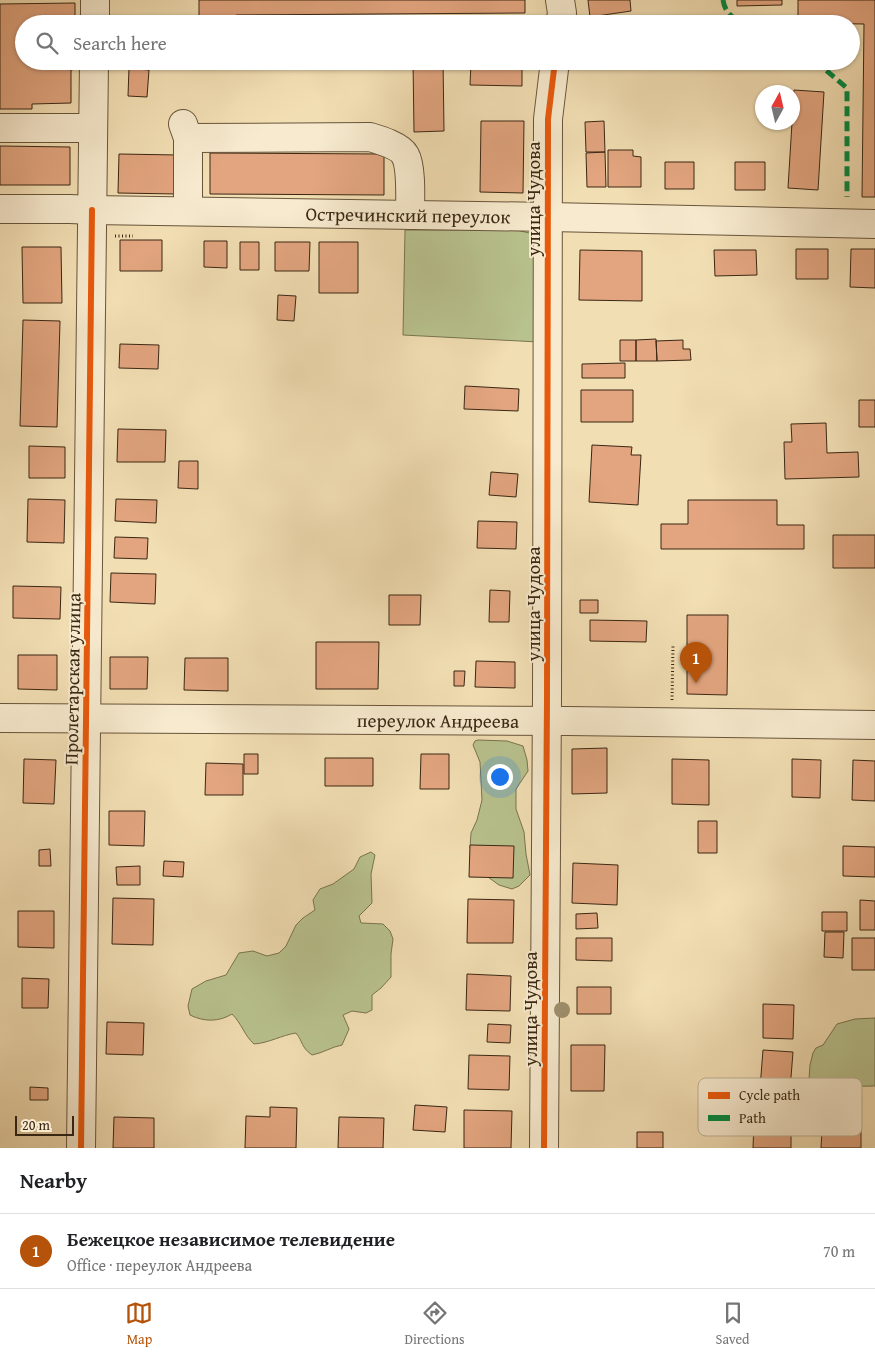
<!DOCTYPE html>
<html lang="en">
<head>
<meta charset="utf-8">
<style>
  :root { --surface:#fff; --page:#f6f6f6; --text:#202124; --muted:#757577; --line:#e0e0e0; --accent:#b45309 }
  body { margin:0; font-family:"Gentium Book Plus",serif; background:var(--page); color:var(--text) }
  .compass { position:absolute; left:755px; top:85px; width:45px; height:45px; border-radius:50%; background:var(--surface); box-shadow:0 1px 4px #0004; rotate:8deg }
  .scale { position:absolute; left:15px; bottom:12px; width:59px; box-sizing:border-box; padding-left:5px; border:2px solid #3a2713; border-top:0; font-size:14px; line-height:18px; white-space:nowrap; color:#3a2713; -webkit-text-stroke:4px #f7eace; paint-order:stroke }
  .you { position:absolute; left:499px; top:776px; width:18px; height:18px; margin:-12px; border:4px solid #fff; border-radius:50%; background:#1a73e8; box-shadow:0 0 0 8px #1a73e833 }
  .badge { display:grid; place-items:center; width:32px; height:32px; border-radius:50%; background:var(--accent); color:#fff; font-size:16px; font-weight:700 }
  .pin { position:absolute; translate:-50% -41px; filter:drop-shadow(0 1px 2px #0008) }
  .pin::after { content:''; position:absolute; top:26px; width:18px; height:15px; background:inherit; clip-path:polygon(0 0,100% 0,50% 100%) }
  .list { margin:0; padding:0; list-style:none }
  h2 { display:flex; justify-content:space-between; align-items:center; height:65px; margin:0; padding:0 20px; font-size:21px }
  h2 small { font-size:16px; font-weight:400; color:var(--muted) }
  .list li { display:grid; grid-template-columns:32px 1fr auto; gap:15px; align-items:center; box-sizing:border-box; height:75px; padding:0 20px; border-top:1px solid var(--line) }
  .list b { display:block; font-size:19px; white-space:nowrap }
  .list p { margin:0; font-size:16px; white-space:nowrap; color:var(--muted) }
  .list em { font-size:16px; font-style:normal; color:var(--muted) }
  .icon { flex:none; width:28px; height:28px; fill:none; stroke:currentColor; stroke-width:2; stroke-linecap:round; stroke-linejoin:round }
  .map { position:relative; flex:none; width:875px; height:1148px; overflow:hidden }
  .search { position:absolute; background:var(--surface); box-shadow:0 1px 4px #0004; left:15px; right:15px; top:15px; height:55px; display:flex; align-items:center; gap:12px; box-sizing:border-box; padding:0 18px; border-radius:28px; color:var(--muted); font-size:19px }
  .sheet { height:140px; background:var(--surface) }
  nav { display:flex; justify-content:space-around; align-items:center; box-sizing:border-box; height:70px; border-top:1px solid var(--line); background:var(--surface); font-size:14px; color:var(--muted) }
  nav a { display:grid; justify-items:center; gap:2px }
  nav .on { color:var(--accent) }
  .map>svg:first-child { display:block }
</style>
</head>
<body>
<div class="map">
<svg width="875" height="1148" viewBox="0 0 875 1148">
  <rect width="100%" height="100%" fill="#f2deb3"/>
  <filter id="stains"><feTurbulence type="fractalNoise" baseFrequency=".004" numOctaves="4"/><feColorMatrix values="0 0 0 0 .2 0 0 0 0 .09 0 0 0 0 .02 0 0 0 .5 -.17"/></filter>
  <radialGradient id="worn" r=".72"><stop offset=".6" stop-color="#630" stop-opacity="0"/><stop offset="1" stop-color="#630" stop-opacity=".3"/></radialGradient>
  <path fill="#b8c28e" stroke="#797450" d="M405 230H516L534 234 541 249 539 342 403 335Z
    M478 740 507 741 523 746 527 760 528 771 516 789V809L524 832 526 854 530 875 519 886 512 889 499 885 481 872 470 848 471 833 477 820 482 800 480 762 473 745 475 741Z
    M371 852 375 855 371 874 372 903 359 916 361 923 383 924 390 931 393 939 391 954V977L381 988 372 995V1010L366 1013 352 1011 343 1015 349 1029 342 1045C331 1047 323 1053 312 1055 300 1046 304 1043 296 1033 282 1035 269 1043 254 1044 244 1035 242 1024 232 1014 219 1022 204 1022 190 1015L188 1006 192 989 206 981 226 975 239 953 253 951 267 956 279 953 286 946 296 925 303 918 315 910 313 900 320 889 333 884 354 869 360 857Z
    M875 1018V1086L816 1087 812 1085 809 1079 810 1065 813 1053 816 1048 823 1045 837 1024 855 1019Z"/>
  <path fill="#e2a57f" stroke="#3a2713" d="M199 0H525V13L236 15V24H199Z
    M588 0H630L631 11 590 17Z
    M737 0H782V5L737 6Z
    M798 0H875V197H862L864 24 798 23Z
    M75 3V24H24V61H76V69L71 70V103L32 104V109H0V4Z
    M413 61H443L444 131 414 132Z
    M471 63 522 64V86L470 85Z
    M129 68 149 70 147 97 128 96Z
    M794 90 824 92 818 190 788 188Z
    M481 121H524L523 193 480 192Z
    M604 121 605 152H586L585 122Z
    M0 146 70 147V185H0Z
    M608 150H633V156L641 157V187H608Z
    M605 152 606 187H587L586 153Z
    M210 153 384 154V195L210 194Z
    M119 154 178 155 177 194 118 193Z
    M665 162H694V189H665Z
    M735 162H765V190H735Z
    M120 240H162V271H120Z
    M204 241H227V268L204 267Z
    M240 242H259V270H240Z
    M275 242H310L309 271H275Z
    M319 242H358V293H319Z
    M22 247H61L62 303H23Z
    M796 249H828V279H796Z
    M851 249H875V288L850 287Z
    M580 250 642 251V301L579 300Z
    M714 250H756L757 275 715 276Z
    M278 295 296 296 294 321 277 320Z
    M23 320 60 321 57 427 20 426Z
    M656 339 657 361H636V340Z
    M620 340H636V361H620Z
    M683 340V349H690L691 360 657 361 656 341Z
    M120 344 159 345 158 369 119 368Z
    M625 363V378H582V364Z
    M465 386 519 389 518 411 464 409Z
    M581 390H633V422H581Z
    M859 400H875V427H859Z
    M826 423 827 453 858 452 859 477 785 479 784 442H792L791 424Z
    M118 429 166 430 165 462H117Z
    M592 445 632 447 631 455H641L638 505 589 502Z
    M29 446 65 447V478H29Z
    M179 461H198V489L178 488Z
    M491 472 518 474 516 497 489 495Z
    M28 499 65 500 64 543 27 542Z
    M116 499 157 500 156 523 115 521Z
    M688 500H777V525H804V549H661V524H688Z
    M478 521 517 522 516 549 477 548Z
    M833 535H875V568H833Z
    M115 537 148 538 147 559 114 558Z
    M111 573 156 574 155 604 110 602Z
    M13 586 61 587 60 619 13 618Z
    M490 590 510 591 509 622H489Z
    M389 595H421L420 625H389Z
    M580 600H598V613H580Z
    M687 615H728L727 695 687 694Z
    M590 620 647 621 646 642 590 641Z
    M316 642H379L378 689H316Z
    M18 655H57V690L18 689Z
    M110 657H148L147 689H110Z
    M185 658H228V691L184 690Z
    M476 661 515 662V688L475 687Z
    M454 671H465L464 686H454Z
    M607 748V793L572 794V749Z
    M244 754H258V774H244Z
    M421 754H449V789H420Z
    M325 758H373V786H325Z
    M24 759 56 760 54 804 23 803Z
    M672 759 709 760V805L672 804Z
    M792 759 821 760 820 798 792 797Z
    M853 760 875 761V801L852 800Z
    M206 763 243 764V795H205Z
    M109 811H145L144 846 109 845Z
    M698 821H717V853H698Z
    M470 845 514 846 513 878 469 877Z
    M843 846 875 847V877L843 876Z
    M50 849 51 866H39V850Z
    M164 861 184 862 183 877 163 876Z
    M573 863 618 865 617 905 572 903Z
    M140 866V885H117L116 867Z
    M113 898 154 899 153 945 112 944Z
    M468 899 514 900 513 943H467Z
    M860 900 875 901V930H860Z
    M18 911H54V948L18 947Z
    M822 912H847V931H822Z
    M597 913 598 928 576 929V914Z
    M825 932H844L843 958 824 957Z
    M576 938H612V961L576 960Z
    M852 938H875V970H852Z
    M467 974 511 976 510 1011 466 1010Z
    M22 978 49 979 48 1008H22Z
    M577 987H611V1014H577Z
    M763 1004 794 1005 793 1039 763 1038Z
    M107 1022 144 1023 143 1055 106 1054Z
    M488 1024 511 1025 510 1043 487 1042Z
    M571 1045H605L604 1091H571Z
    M763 1050 793 1052 790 1090 760 1088Z
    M469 1055 510 1056 509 1090 468 1089Z
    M30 1087 48 1088V1100H30Z
    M415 1105 447 1107 445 1132 413 1130Z
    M270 1107 297 1108 296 1148H245L246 1116 270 1117Z
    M464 1110 512 1111 511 1148H464Z
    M114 1117 154 1118V1148H113Z
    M339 1117 384 1118 383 1148H338Z
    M754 1123 791 1124V1148H753Z
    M822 1130 861 1131V1148H821Z
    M637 1132H663V1148H637Z"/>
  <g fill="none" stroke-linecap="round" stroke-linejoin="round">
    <defs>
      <g id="minor">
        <path d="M560 0 562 13 560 24"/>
        <path d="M95 24V0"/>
        <path d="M183 124 188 138V211"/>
        <path d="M0 128H93"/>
        <path d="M188 138 370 137C380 140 400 146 405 155 412 167 410 201 410 215"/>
        <path id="s1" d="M0 209H70L92 210 549 217 875 224"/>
        <path id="s2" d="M0 718 567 721 875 725"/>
        <path d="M81 1148 94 61"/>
        <path d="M544 1148 547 698 548 119 555 61"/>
      </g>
    </defs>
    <use href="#minor" stroke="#68553b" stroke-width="30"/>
    <path stroke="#3a2713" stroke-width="3" stroke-dasharray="1 2.5" stroke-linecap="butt" d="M115 236H133
      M672 700 673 646"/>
    <use href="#minor" stroke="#f7eace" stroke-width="28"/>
    <path stroke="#00873e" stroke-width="5" stroke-dasharray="10 5" stroke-linecap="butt" d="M723 0C725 14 736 22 749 24
      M815 61 847 88V197"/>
    <defs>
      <path id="cycleway" d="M81 1148 92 210
        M544 1148 547 698 548 119 555 61"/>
    </defs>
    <use href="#cycleway" stroke="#f7eace" stroke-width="9"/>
    <use href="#cycleway" stroke="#e8590c" stroke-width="6"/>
  </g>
  <circle fill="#9e8f6c" cx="562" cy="1010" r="8"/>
  <g text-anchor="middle" stroke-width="4" stroke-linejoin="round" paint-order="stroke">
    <g font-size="19" fill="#3a2713" stroke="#f7eace">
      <text transform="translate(533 199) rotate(-90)" y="7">улица Чудова</text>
      <text dy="7" stroke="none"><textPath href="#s1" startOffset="408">Остречинский переулок</textPath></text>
      <text transform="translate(533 604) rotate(-90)" y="7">улица Чудова</text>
      <text transform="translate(72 679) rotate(-89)" y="7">Пролетарская улица</text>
      <text dy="7" stroke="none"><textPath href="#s2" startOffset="438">переулок Андреева</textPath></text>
      <text transform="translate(530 1009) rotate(-90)" y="7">улица Чудова</text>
    </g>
  </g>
  <rect x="698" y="1078" width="164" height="58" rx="8" fill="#f7eace" stroke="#beb096" stroke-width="1"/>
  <rect x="708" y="1092" width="22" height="7" fill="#e8590c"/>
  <rect x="708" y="1115" width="22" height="6" fill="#00873e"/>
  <g font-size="14" fill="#3a2713">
    <text x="739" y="1100">Cycle path</text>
    <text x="739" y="1123">Path</text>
  </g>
  <rect width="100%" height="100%" filter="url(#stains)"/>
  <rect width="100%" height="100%" fill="url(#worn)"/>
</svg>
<svg class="compass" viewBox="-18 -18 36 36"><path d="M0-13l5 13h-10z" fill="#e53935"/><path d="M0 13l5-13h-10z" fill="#757577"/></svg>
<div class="scale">20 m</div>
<div class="you"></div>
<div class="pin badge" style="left:696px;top:683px">1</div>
<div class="search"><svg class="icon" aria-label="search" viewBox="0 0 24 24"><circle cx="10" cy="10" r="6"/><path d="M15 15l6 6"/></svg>Search here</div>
</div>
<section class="sheet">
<h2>Nearby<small></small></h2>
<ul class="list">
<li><span class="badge">1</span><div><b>Бежецкое независимое телевидение</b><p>Office · переулок Андреева</p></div><em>70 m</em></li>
</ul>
</section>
<nav>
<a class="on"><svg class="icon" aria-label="map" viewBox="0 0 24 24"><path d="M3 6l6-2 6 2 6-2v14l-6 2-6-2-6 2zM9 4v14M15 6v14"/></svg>Map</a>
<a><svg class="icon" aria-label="directions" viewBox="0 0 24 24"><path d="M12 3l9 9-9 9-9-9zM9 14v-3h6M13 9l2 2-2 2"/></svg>Directions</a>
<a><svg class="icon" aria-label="saved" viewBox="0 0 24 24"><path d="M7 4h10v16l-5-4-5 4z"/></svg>Saved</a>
</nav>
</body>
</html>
